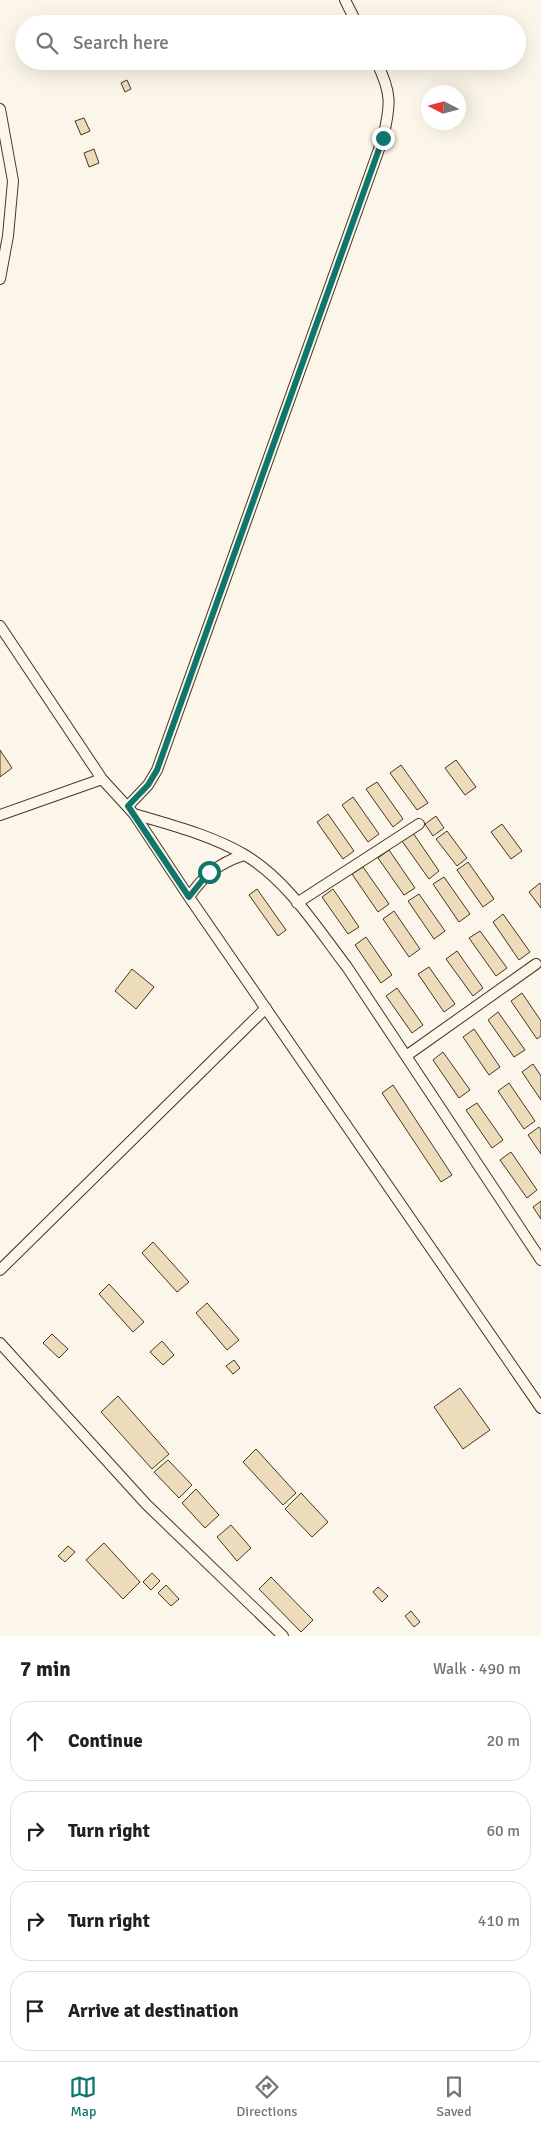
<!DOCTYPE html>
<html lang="en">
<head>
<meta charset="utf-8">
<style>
  :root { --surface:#fff; --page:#f2f2f2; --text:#202124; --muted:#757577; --line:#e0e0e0; --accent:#0f766e }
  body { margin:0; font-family:Signika,sans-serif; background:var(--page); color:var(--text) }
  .compass { position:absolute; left:421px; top:85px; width:45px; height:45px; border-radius:50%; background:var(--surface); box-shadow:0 5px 20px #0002; rotate:276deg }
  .stop { position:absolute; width:15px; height:15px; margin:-11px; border:4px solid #0f766e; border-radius:50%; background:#fff }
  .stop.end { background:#0f766e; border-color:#fff; box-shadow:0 1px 5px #0008 }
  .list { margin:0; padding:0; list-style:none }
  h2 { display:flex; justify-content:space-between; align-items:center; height:65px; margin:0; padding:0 20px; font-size:21px }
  h2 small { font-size:16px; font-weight:400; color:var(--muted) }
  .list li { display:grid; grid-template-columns:32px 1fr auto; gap:15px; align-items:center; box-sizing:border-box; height:80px; margin:0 10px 10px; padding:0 10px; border:1px solid var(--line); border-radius:20px }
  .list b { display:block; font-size:19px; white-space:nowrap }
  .list em { font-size:16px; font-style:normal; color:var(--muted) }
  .icon { flex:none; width:28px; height:28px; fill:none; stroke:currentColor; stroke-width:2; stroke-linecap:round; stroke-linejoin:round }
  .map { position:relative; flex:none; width:541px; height:1636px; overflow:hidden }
  .search { position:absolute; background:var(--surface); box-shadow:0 5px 20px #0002; left:15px; right:15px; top:15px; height:55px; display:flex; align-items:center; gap:12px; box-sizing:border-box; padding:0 18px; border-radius:28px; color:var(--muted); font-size:19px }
  .sheet { height:425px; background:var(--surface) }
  nav { display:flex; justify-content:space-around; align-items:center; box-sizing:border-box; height:70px; border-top:1px solid var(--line); background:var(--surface); font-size:14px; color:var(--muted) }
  nav a { display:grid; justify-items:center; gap:2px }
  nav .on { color:var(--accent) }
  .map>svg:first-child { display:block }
</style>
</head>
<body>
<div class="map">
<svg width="541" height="1636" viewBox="0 0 541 1636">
  <rect width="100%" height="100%" fill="#fbf6e9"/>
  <path fill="#ecdcbc" stroke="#4a3520" d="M127 80 131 89 125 92 121 83Z
    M84 118 90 131 81 135 75 121Z
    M94 149 99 163 89 167 84 153Z
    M0 750 12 768 0 777Z
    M456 760 476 787 465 795 445 768Z
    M401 765 428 803 417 810 390 773Z
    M377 782 403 819 393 827 366 789Z
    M353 797 379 834 368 842 342 805Z
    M328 814 354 851 343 859 317 822Z
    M436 816 444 828 433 836 425 824Z
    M502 824 522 851 511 859 491 832Z
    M447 831 467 858 457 866 436 839Z
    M413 833 439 871 429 879 402 841Z
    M389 850 415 888 404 895 378 858Z
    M468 862 494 899 483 907 457 870Z
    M363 867 389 904 378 912 352 874Z
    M444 877 470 914 459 922 433 884Z
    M540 883 541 885V908L529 892Z
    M257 889 286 930 278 936 249 895Z
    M333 889 359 927 348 934 322 897Z
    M419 894 445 931 434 939 408 901Z
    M394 911 420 949 409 957 383 919Z
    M503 914 530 952 519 960 493 922Z
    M480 931 507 968 496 976 469 938Z
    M366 937 392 975 381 983 355 945Z
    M457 951 483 988 473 996 446 959Z
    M429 967 455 1004 444 1012 418 974Z
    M132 969 154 987 136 1009 115 991Z
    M397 988 423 1025 412 1033 386 996Z
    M522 993 541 1021V1036L537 1039 511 1001Z
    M498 1012 525 1050 514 1057 488 1020Z
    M474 1029 500 1067 489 1075 463 1037Z
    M443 1052 470 1090 459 1098 433 1060Z
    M533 1064 541 1076V1100L522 1072Z
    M509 1083 535 1121 524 1129 498 1091Z
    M393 1085 452 1175 441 1182 382 1093Z
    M477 1103 503 1140 492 1148 466 1110Z
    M539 1127 541 1130V1154L528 1135Z
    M511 1152 537 1190 527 1198 500 1160Z
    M541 1201V1219L533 1207Z
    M153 1242 189 1282 177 1292 142 1253Z
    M109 1284 144 1322 133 1332 99 1294Z
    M207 1303 239 1340 227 1350 196 1313Z
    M52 1334 68 1349 59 1358 43 1343Z
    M162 1341 174 1355 163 1365 150 1352Z
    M234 1360 240 1368 233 1374 226 1366Z
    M460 1388 490 1430 463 1449 434 1407Z
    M118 1396 169 1454 152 1469 101 1412Z
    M256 1449 296 1493 283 1505 243 1462Z
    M168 1460 192 1485 179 1498 154 1472Z
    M196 1489 219 1515 205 1528 182 1503Z
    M301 1493 328 1522 312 1537 285 1509Z
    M231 1525 251 1548 237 1561 217 1537Z
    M104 1543 140 1582 123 1599 86 1560Z
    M68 1546 75 1552 65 1562 58 1556Z
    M152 1573 160 1581 151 1590 143 1582Z
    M271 1577 313 1620 301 1632 259 1589Z
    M166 1585 179 1599 171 1606 158 1593Z
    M378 1587 388 1596 382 1602 373 1592Z
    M411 1611 420 1622 414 1627 405 1616Z"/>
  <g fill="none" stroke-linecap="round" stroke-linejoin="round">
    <defs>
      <path id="minor" d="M345 0 357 24
        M0 109 13 181 8 236 0 279
        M0 626 102 779 134 814 189 897 541 1408
        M128 806 148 785 157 770 383 138C391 104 392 93 376 61
        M134 814C171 825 211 835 245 855 288 881 317 928 347 967L541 1260
        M0 815 102 779
        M189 897C204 875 219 863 244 855
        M297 903 419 824
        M406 1056 536 964
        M0 1270 266 1008
        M0 1343 146 1504 283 1636"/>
    </defs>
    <use href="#minor" stroke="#4a3520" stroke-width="12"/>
    <use href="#minor" stroke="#fbf6e9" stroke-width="10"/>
  </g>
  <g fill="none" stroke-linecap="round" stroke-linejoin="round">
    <path stroke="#0f766e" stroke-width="6" d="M209 872 189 897 128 806 148 785 157 770 383 138"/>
  </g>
</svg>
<svg class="compass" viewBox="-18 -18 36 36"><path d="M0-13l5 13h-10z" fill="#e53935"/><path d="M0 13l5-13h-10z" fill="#757577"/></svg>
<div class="stop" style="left:209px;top:872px"></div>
<div class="stop end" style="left:383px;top:138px"></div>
<div class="search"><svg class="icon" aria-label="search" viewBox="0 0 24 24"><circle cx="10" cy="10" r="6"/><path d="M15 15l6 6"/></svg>Search here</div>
</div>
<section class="sheet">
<h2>7 min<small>Walk · 490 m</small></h2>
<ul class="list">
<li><svg class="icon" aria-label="ahead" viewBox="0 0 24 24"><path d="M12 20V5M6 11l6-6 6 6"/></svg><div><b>Continue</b></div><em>20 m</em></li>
<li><svg class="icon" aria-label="right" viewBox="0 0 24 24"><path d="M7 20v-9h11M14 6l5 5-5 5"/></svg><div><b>Turn right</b></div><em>60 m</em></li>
<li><svg class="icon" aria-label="right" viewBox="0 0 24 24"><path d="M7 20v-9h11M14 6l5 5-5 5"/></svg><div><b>Turn right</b></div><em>410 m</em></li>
<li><svg class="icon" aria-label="arrive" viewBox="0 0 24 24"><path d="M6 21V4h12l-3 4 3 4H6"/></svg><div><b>Arrive at destination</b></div></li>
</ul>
</section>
<nav>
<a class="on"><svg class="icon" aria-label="map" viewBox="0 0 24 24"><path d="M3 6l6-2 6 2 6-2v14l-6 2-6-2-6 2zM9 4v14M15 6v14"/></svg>Map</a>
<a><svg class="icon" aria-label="directions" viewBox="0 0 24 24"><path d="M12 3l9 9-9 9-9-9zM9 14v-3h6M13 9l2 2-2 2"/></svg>Directions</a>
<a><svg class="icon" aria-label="saved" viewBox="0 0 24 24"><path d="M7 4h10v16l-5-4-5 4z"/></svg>Saved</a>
</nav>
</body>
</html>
